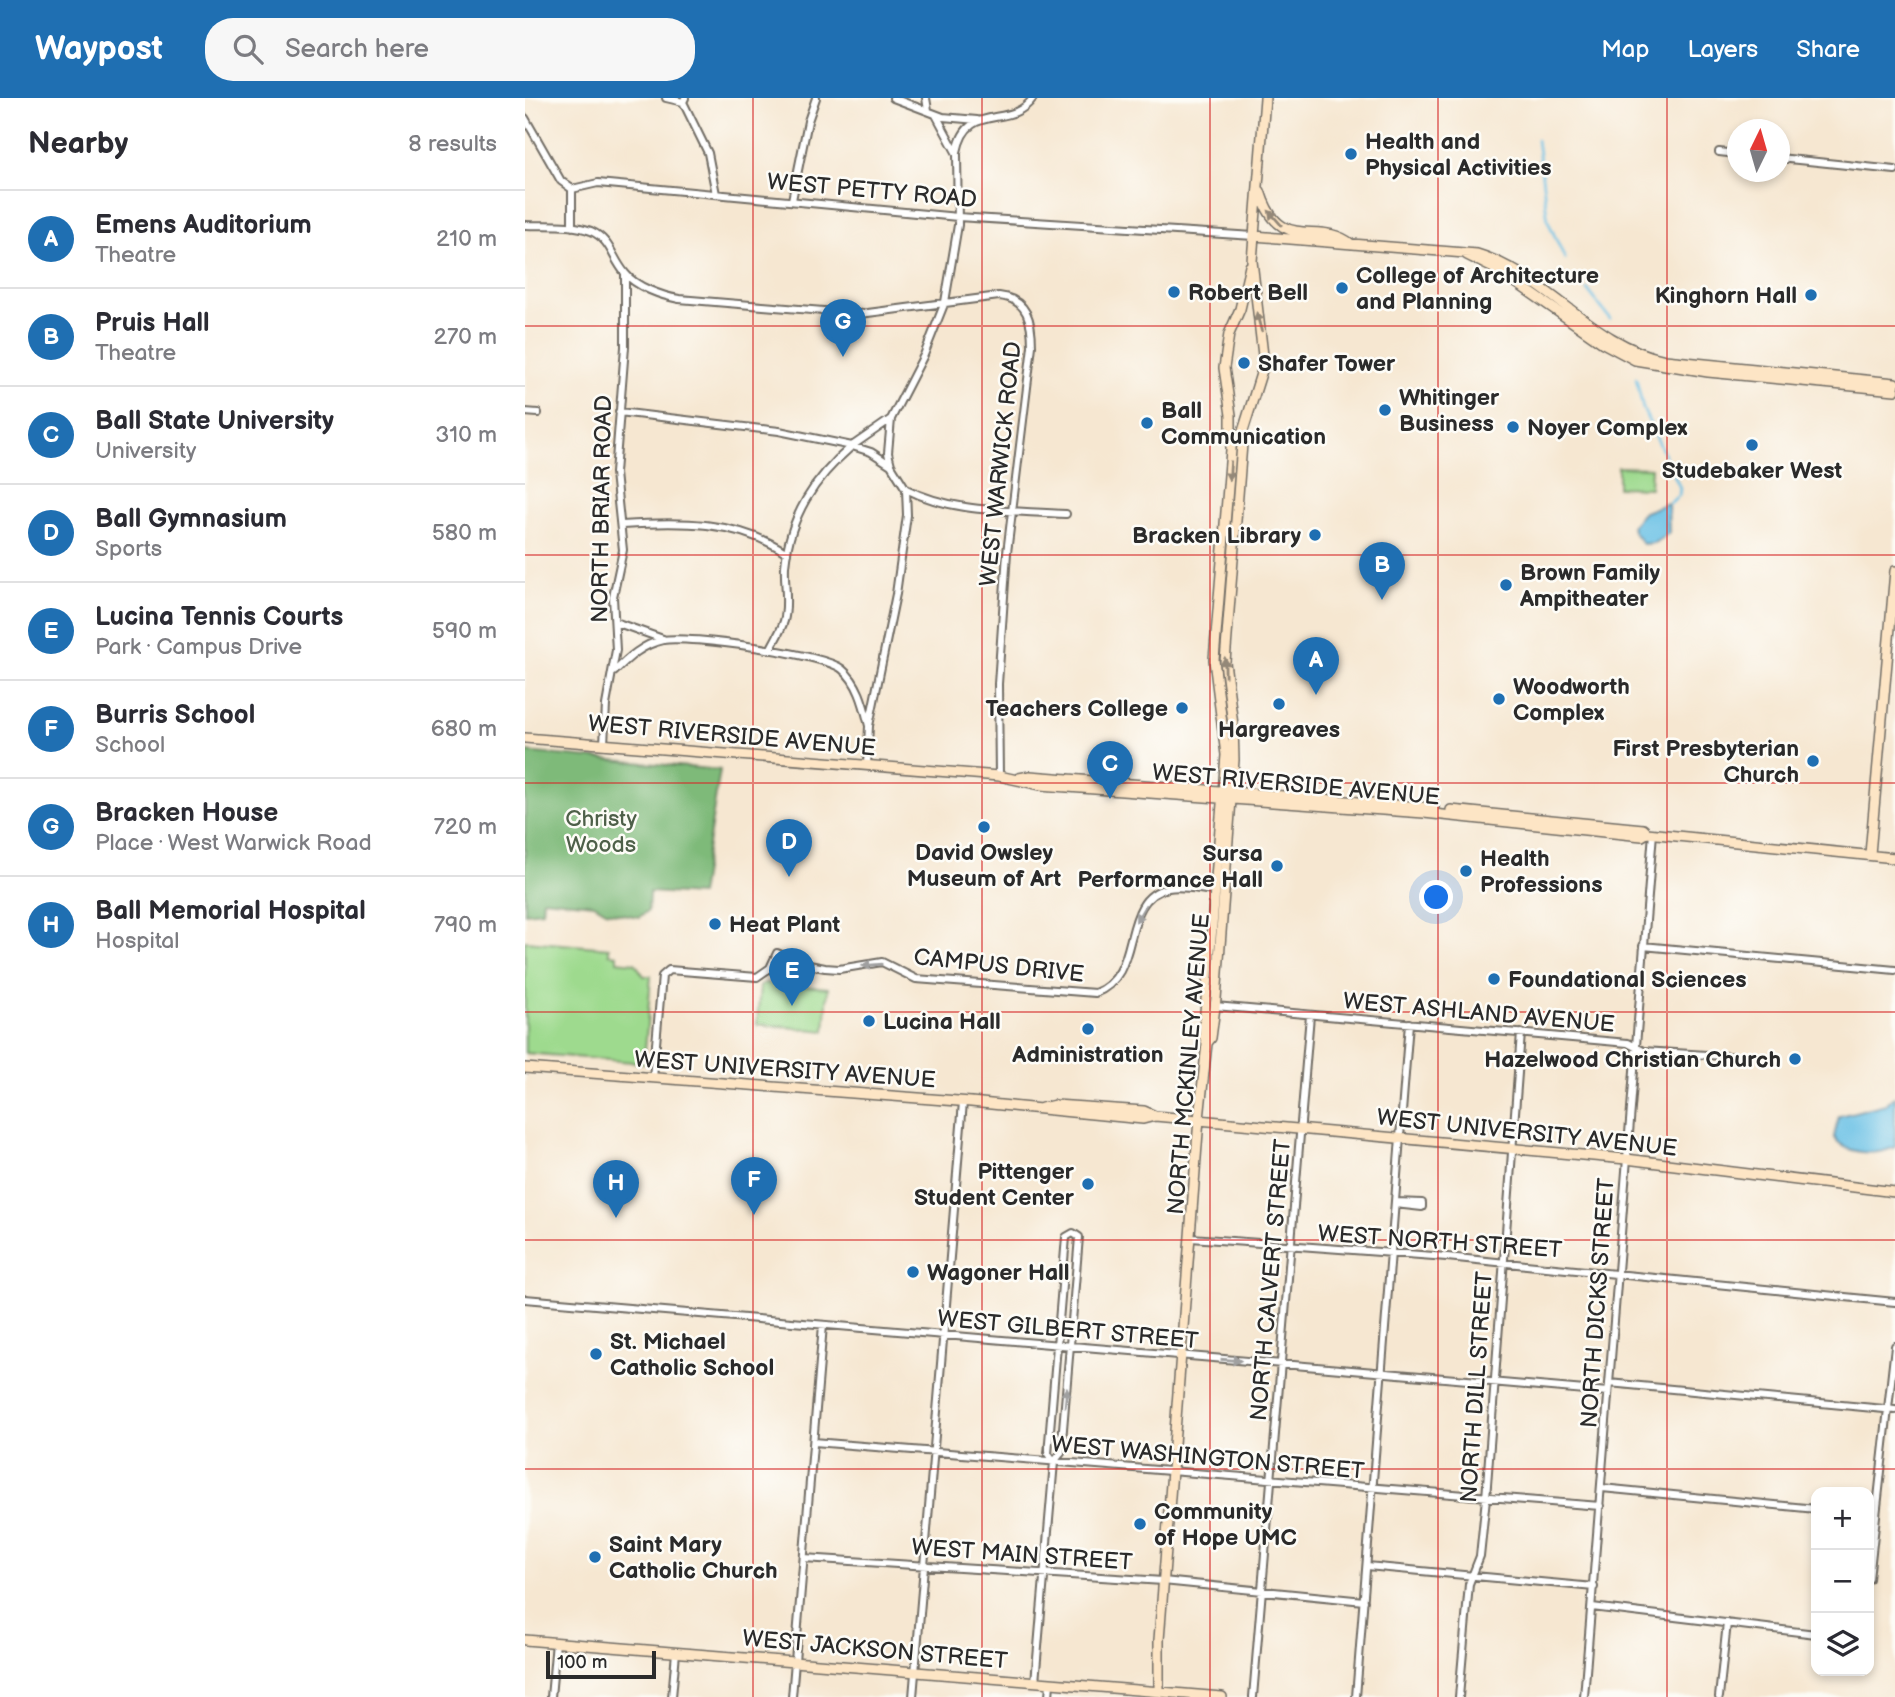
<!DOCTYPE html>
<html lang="en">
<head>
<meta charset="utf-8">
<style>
  :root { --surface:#fff; --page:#f7f7f7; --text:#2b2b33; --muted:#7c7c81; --line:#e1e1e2; --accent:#1f6fb2 }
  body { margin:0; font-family:"Balsamiq Sans",sans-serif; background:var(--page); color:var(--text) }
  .controls { position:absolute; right:21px; bottom:21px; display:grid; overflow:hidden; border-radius:14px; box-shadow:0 4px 10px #0003 }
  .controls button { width:63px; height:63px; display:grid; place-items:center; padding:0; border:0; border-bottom:2px solid var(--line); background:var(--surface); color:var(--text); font:35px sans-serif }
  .compass { position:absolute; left:1202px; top:21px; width:63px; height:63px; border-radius:50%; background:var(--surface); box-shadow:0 4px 10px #0003; rotate:5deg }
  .scale { position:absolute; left:21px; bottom:18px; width:110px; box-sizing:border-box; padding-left:7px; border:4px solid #2b2b2b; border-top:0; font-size:19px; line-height:24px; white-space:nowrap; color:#2b2b2b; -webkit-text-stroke:5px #fdfcf7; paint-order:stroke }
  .you { position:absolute; left:912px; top:800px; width:24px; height:24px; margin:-18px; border:5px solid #fff; border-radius:50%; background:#1a73e8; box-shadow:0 0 0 10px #1a73e833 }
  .badge { display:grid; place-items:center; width:46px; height:46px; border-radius:50%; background:var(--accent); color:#fff; font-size:23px; font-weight:700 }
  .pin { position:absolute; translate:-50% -58px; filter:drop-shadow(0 2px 4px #0008) }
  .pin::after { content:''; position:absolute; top:37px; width:24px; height:21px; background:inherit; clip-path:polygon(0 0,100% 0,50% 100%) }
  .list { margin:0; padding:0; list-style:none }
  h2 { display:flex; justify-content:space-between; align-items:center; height:91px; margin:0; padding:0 28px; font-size:30px }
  h2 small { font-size:23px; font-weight:400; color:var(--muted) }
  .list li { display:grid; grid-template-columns:46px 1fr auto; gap:21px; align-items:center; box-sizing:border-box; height:98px; padding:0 28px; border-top:2px solid var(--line) }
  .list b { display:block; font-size:26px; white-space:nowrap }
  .list p { margin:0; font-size:23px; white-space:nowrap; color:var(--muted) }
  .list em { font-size:23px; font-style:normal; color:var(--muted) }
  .icon { flex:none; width:38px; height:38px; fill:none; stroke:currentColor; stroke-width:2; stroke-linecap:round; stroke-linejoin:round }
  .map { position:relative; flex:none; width:1370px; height:1599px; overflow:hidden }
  header { display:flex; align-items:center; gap:42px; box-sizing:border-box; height:98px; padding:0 35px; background:var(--accent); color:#fff }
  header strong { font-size:33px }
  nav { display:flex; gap:38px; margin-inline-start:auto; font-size:24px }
  .search { width:490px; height:63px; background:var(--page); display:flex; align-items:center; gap:18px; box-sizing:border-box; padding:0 24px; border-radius:28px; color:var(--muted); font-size:26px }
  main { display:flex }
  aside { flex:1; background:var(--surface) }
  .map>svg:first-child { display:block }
</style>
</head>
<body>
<header>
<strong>Waypost</strong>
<div class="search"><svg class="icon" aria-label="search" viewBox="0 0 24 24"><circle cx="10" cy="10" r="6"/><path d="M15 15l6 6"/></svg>Search here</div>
<nav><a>Map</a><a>Layers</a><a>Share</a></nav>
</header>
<main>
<aside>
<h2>Nearby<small>8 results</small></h2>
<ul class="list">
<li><span class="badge">A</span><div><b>Emens Auditorium</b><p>Theatre</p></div><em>210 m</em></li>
<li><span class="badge">B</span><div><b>Pruis Hall</b><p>Theatre</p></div><em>270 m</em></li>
<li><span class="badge">C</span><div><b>Ball State University</b><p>University</p></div><em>310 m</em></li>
<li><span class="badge">D</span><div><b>Ball Gymnasium</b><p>Sports</p></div><em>580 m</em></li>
<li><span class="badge">E</span><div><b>Lucina Tennis Courts</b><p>Park · Campus Drive</p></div><em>590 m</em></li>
<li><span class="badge">F</span><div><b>Burris School</b><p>School</p></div><em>680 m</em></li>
<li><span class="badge">G</span><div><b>Bracken House</b><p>Place · West Warwick Road</p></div><em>720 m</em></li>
<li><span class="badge">H</span><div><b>Ball Memorial Hospital</b><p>Hospital</p></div><em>790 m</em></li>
</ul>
</aside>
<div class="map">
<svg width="1370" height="1599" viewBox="0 0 1370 1599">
  <rect width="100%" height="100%" fill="#fdfcf7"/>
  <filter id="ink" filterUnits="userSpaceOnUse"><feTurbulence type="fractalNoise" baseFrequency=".0143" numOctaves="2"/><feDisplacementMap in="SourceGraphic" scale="14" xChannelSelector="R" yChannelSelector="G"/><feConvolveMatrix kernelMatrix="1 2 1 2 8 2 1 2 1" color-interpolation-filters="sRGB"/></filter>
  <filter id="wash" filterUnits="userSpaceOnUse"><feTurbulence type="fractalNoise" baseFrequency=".00686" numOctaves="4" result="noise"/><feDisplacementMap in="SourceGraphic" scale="28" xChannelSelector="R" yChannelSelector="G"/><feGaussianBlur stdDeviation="1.57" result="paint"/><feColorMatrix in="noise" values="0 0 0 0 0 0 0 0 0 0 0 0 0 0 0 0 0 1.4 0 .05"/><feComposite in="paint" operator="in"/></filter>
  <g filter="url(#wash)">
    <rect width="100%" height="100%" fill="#f6e7d1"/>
    <path fill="#9eda8e" stroke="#64825c" stroke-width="2" d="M1093 369 1126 370 1125 390 1093 389Z
      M0 843 84 850V856L92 857V863L110 865 119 878H126L119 965 0 955Z
      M240 885 303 890 300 933 232 926 235 888Z"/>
    <path fill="#7eba79" stroke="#547252" stroke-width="2" d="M0 654 195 672 175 797 124 794 123 813 114 819 81 813 69 806 18 801 17 813 0 815Z"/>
    <path fill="#68c0e5" stroke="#4a7688" stroke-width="2" d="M1143 405 1144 435 1129 445 1118 446 1108 433 1107 427 1119 414Z
      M1370 998V1049C1351 1058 1321 1057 1309 1039L1314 1018 1361 1006Z"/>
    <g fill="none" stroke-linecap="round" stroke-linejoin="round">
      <path stroke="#68c0e5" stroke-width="2.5" d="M1012 42 1023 123 1040 161
        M1062 191 1085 221
        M1111 280 1118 311 1155 390 1154 397 1144 406"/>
    </g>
  </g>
  <g filter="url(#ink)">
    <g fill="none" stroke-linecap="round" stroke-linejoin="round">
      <defs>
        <path id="street" d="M141 0 158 4
          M160 0 158 4 183 55 191 96
          M368 0 418 19 452 22
          M401 0 403 12
          M0 20 36 83 47 91
          M432 54C442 2 485 33 508 0
          M1194 54 1212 56
          M1254 60 1370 72
          M47 91 73 85 433 119 729 138
          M267 102 283 23 291 0
          M0 127C21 128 46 125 66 133 86 142 87 160 100 175 111 189 137 198 154 201L335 216 474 198C503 201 507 224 507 248L482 455 473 586 474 678
          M47 129V91
          M0 314 13 315
          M94 314 254 333 327 348 366 321
          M381 391C430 416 487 412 541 416
          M97 427C153 423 213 422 262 455
          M90 524 138 541
          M245 552C249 543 256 533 259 523 264 506 259 486 260 468 265 417 289 381 327 348L346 354 366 367
          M89 574C103 560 118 546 138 542 162 537 298 556 317 571 334 585 339 608 344 628
          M79 646 81 607 91 552 88 499 98 452 90 375 100 249V176
          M342 667 344 628 371 496 382 417 381 391 366 367 363 355 366 321 399 257 420 204 433 127 432 56 411 17
          M1118 848 1370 872
          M690 908 1103 945 1118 953 1214 959
          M128 980 137 878 144 872 232 879 245 870 252 855 279 866 300 870 314 871 357 864 391 881 570 895C620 877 592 801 643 790 658 787 676 792 691 793
          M870 1106 897 1109V1105L871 1104
          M666 1140 922 1159 1370 1204
          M0 1201 1083 1294
          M1084 1285 1370 1312
          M289 1344 1075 1408
          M1077 1390 1291 1411
          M279 1460 638 1483 839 1503
          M842 1468 1069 1489
          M1344 1481 1370 1248
          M1067 1509 1291 1536
          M510 1584 529 1364 536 1355 554 1139 548 1135 541 1139 523 1356 529 1364
          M26 1599 31 1544
          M147 1599 151 1554
          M267 1599 298 1227
          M388 1599 438 1004
          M524 1599 525 1585
          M728 1599 785 917
          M831 1599 884 925
          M934 1599 944 1486 955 1458 961 1400 996 935
          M1059 1599 1128 735
          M1194 1599 1202 1525"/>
        <path id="secondary" d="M735 93C755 158 792 119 826 146
          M729 138 952 156C1022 177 1067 247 1140 262L1370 285
          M942 157 976 174 1078 245 1110 262 1183 274 1370 292
          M0 640 474 678 515 687 899 715 1117 738 1122 735 1370 760
          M494 680 505 678 909 710
          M926 712 1118 731 1122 735
          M1345 756 1370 473
          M682 945 679 938 680 914 701 657 689 562 706 352V317L699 270 704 236 715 211 725 168
          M0 970 446 1004 618 1021 630 1018
          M517 1010 530 1007 619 1013 630 1018 1101 1061 1370 1094
          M0 1542 697 1599
          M634 1599V1542L674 1021 682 945 686 940 691 901 709 662 708 627 700 564 718 333 739 266 727 163 740 0"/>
      </defs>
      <use href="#street" stroke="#726d65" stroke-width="10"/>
      <use href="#secondary" stroke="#726d65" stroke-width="12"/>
      <use href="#street" stroke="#fff" stroke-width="6"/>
      <use href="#secondary" stroke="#fde5c5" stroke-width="9"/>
    </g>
    <defs><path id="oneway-solid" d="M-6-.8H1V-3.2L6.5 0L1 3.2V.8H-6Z" transform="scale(1.75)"/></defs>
    <g fill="#948878">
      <use href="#oneway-solid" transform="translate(750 120) rotate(-131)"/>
      <use href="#oneway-solid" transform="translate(734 224) rotate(-105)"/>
      <use href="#oneway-solid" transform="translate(705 373) rotate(94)"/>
      <use href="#oneway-solid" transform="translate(700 569) rotate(-91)"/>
    </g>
    <g fill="#a0a0a0">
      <use href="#oneway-solid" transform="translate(616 815) rotate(121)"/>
      <use href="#oneway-solid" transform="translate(347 867) rotate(175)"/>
      <use href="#oneway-solid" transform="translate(706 1262) rotate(4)"/>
      <use href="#oneway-solid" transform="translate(541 1299) rotate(-85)"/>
    </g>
  </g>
  <path fill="none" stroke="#d62828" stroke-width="2" stroke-opacity="0.55" d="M228 0V1599M457 0V1599M685 0V1599M913 0V1599M1142 0V1599M0 228H1370M0 457H1370M0 685H1370M0 914H1370M0 1142H1370M0 1371H1370"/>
  <g fill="#1f6fb2" stroke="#fdfcf7" stroke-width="2.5">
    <circle cx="826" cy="56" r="7"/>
    <circle cx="817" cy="190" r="7"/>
    <circle cx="649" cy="194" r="7"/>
    <circle cx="1286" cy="197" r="7"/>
    <circle cx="719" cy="265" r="7"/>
    <circle cx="860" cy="312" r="7"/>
    <circle cx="622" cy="325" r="7"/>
    <circle cx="988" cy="329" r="7"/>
    <circle cx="1227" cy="347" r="7"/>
    <circle cx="790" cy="437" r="7"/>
    <circle cx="981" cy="487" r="7"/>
    <circle cx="974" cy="601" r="7"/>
    <circle cx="754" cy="606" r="7"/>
    <circle cx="657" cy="610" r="7"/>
    <circle cx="1288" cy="663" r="7"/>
    <circle cx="459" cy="729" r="7"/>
    <circle cx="752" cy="768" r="7"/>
    <circle cx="941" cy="773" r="7"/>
    <circle cx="190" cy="826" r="7"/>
    <circle cx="969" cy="881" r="7"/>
    <circle cx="344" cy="923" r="7"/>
    <circle cx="563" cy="931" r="7"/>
    <circle cx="1270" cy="961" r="7"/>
    <circle cx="563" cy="1086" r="7"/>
    <circle cx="388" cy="1174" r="7"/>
    <circle cx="71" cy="1256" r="7"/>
    <circle cx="615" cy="1426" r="7"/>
    <circle cx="70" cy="1459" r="7"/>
  </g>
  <g text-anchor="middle" stroke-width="5" stroke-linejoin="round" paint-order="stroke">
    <g font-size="23" font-weight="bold" fill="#2b2b2b" stroke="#fdfcf7" text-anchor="start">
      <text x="840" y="51">Health and<tspan x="840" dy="26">Physical Activities</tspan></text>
      <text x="831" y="185">College of Architecture<tspan x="831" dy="26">and Planning</tspan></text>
      <text x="663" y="202">Robert Bell</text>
      <text x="1272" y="205" text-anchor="end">Kinghorn Hall</text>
      <text x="733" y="273">Shafer Tower</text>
      <text x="874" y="307">Whitinger<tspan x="874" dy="26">Business</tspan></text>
      <text x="636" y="320">Ball<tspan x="636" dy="26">Communication</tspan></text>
      <text x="1002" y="337">Noyer Complex</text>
      <text x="1227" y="380" text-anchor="middle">Studebaker West</text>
      <text x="776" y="445" text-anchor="end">Bracken Library</text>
      <text x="995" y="482">Brown Family<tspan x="995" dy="26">Ampitheater</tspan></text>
      <text x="988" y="596">Woodworth<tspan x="988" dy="26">Complex</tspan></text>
      <text x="643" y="618" text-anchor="end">Teachers College</text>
      <text x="754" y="639" text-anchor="middle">Hargreaves</text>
      <text x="1274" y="658" text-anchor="end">First Presbyterian<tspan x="1274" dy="26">Church</tspan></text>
      <text x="459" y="762" text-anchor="middle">David Owsley<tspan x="459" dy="26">Museum of Art</tspan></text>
      <text x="738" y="763" text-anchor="end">Sursa<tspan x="738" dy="26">Performance Hall</tspan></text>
      <text x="955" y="768">Health<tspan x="955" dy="26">Professions</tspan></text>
      <text x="204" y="834">Heat Plant</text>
      <text x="983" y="889">Foundational Sciences</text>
      <text x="358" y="931">Lucina Hall</text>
      <text x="563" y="964" text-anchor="middle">Administration</text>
      <text x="1256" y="969" text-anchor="end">Hazelwood Christian Church</text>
      <text x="549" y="1081" text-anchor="end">Pittenger<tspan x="549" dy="26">Student Center</tspan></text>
      <text x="402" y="1182">Wagoner Hall</text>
      <text x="85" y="1251">St. Michael<tspan x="85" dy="26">Catholic School</tspan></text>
      <text x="629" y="1421">Community<tspan x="629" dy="26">of Hope UMC</tspan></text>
      <text x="84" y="1454">Saint Mary<tspan x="84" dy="26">Catholic Church</tspan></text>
    </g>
    <g font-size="23" fill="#2b2b2b" stroke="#fdfcf7">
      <text transform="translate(347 92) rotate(5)" y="8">WEST PETTY ROAD</text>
      <text transform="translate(475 366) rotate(-84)" y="8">WEST WARWICK ROAD</text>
      <text transform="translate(76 411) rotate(-89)" y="8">NORTH BRIAR ROAD</text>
      <text transform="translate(207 637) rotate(5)" y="8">WEST RIVERSIDE AVENUE</text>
      <text transform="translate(771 686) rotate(5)" y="8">WEST RIVERSIDE AVENUE</text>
      <text transform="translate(474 867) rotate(6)" y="8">CAMPUS DRIVE</text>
      <text transform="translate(954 914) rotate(5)" y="8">WEST ASHLAND AVENUE</text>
      <text transform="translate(663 966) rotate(-85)" y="8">NORTH MCKINLEY AVENUE</text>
      <text transform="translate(260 971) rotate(4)" y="8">WEST UNIVERSITY AVENUE</text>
      <text transform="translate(1002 1034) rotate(6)" y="8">WEST UNIVERSITY AVENUE</text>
      <text transform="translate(915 1143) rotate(4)" y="8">WEST NORTH STREET</text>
      <text transform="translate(745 1182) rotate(-85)" y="8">NORTH CALVERT STREET</text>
      <text transform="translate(1072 1205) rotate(-86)" y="8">NORTH DICKS STREET</text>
      <text transform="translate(543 1231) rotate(5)" y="8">WEST GILBERT STREET</text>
      <text transform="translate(951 1289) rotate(-86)" y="8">NORTH DILL STREET</text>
      <text transform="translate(683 1359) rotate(5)" y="8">WEST WASHINGTON STREET</text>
      <text transform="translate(497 1456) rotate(4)" y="8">WEST MAIN STREET</text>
      <text transform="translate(350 1551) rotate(5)" y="8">WEST JACKSON STREET</text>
    </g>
    <g font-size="23" fill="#4e6049" stroke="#fdfcf7">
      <text x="76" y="728">Christy<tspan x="76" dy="26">Woods</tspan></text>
    </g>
  </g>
</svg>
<div class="controls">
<button>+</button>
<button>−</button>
<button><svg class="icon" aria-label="layers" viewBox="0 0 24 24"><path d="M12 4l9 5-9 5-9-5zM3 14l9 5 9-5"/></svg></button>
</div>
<svg class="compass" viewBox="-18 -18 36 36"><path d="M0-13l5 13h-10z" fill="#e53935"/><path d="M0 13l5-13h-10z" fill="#7c7c81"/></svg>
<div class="scale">100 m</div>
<div class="you"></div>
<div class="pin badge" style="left:791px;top:597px">A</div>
<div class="pin badge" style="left:857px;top:502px">B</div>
<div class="pin badge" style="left:585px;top:701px">C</div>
<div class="pin badge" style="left:264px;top:779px">D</div>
<div class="pin badge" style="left:267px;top:908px">E</div>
<div class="pin badge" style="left:229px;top:1117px">F</div>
<div class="pin badge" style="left:318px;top:259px">G</div>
<div class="pin badge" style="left:91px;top:1120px">H</div>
</div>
</main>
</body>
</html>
